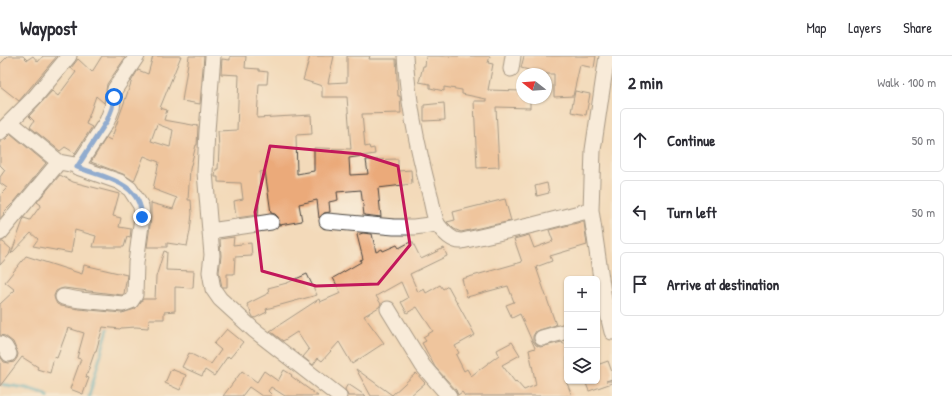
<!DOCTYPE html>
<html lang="en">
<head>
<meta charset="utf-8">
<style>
  :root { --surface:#fff; --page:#f2f2f3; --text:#2b2b33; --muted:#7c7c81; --line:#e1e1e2 }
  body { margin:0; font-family:"Patrick Hand",sans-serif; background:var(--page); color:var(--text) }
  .controls { position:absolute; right:12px; bottom:12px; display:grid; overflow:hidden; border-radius:6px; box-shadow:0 1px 3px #0004 }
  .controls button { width:36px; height:36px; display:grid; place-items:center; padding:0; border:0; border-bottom:1px solid var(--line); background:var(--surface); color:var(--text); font:20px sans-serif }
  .compass { position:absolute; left:516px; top:12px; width:36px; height:36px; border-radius:50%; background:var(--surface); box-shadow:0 1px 3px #0004; rotate:287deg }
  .stop { position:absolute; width:12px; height:12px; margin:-9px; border:3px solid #1a73e8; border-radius:50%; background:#fff }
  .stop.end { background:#1a73e8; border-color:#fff; box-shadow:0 1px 4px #0008 }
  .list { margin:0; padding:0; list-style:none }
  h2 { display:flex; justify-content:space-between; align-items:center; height:52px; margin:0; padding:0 16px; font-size:17px }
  h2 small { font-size:13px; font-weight:400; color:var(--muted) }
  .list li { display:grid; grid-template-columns:26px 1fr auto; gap:12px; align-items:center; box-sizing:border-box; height:64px; margin:0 8px 8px; padding:0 8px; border:1px solid var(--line); border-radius:6px }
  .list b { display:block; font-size:15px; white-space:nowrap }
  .list em { font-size:13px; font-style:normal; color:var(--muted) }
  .icon { flex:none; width:22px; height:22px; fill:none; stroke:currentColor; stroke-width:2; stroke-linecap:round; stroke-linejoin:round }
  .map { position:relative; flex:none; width:612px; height:340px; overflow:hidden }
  header { display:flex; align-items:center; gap:24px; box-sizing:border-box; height:56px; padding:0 20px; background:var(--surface); border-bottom:1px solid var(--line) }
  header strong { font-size:19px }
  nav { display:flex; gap:22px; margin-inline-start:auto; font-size:14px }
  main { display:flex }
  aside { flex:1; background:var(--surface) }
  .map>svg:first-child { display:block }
</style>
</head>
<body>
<header>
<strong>Waypost</strong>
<nav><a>Map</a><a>Layers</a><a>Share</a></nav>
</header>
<main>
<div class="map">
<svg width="612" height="340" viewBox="0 0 612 340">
  <rect width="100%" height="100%" fill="#fbf7ec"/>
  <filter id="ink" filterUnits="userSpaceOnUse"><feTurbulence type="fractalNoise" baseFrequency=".025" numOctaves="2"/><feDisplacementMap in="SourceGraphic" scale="8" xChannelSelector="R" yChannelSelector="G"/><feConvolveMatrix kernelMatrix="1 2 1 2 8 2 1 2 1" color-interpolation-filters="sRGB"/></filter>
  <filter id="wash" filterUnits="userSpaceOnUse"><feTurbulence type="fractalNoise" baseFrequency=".012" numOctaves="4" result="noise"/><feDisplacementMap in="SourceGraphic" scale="16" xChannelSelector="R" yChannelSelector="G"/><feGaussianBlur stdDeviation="0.9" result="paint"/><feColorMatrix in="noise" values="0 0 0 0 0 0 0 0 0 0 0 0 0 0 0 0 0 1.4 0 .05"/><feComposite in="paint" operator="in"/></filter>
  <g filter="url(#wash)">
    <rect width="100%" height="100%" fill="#f3daba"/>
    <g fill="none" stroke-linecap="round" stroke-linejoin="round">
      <path stroke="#3fa8bf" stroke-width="3.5" d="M0 328 26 332 46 338 48 340
        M89 340 108 273"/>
    </g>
    <g id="blocks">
      <path fill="#ebaa7a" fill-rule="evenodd" d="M8 0H23L27 4 33 0 38 6 43 0H57L19 45 0 30V8Z
        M102 0H121L125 2 107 28 104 47 96 40 86 68 92 71 75 97 65 91 60 95 30 71 34 65 29 60 52 35 58 40 76 16 71 12 78 3 92 16Z
        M153 0H181L160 52 167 54 164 64 198 70 197 89H196L190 113 188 144H191L192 158 190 175 187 190 167 187V191H147L151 162V147L173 153 177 142 153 133 159 106 144 100 134 125 123 118 91 106 106 82 111 84 132 24 138 14 148 18ZM157 68 173 74 170 91 151 85Z
        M189 0H204L200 48 182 45Z
        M230 0H246L245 12 259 13V15L268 16 267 28H259L257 62 311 59 312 78 296 79 297 118 314 115V92L351 93 347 41H322V30L303 24 310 0H334L328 27 347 26V0H370L369 3H396L398 40H400L401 57 362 58 365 91 369 90 370 93 374 92 375 98 349 102 350 119 368 118 366 104 398 103V115L411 114 412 128 378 132 381 161 364 159 361 134 337 136 338 144 329 146 330 156 324 157 319 162 317 144 299 148 302 165 280 169 278 161 275 158 271 157 265 115 260 116 258 159 236 162 234 145 243 143 241 127 218 126V121H215L216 113H218L219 93 218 75 237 74 239 19 221 18 222 3 230 4Z
        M426 0H490L488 7 493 8 488 34 522 35V42H530V52L496 51 499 111 477 112 474 45H486V43L462 38V34L444 31V35L430 32V28L419 26 423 10H425Z
        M524 0H596L594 12 580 9 573 40 554 41V18H538L528 16 529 14 521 12Z
        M575 35 590 38 586 59 571 56Z
        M444 47 445 64 424 65V49Z
        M11 78 46 107 15 145 3 157 4 158 0 163V139L7 132 0 127V121L5 114 0 109V85L6 83Z
        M60 119 73 126 119 138 113 160 121 162 119 171 131 173 130 182 127 181 124 191H93L96 180 75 174 71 197 33 190 38 183 31 177 11 198 24 162 30 164 41 149 37 146Z
        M547 127 549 137 537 140 535 130Z
        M505 143 511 165 461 176 454 173 447 166 455 164 453 156Z
        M581 166H584L587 189 550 200 552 205 536 211 556 269 536 275 533 280V285L536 289 540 291 562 286 563 288 567 287V327L572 340H465L462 336 458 339 456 334 435 311 422 287 426 285 423 281 433 275 417 251 407 257 401 246 408 242 401 226 376 240 381 248 379 251 364 260 384 287 352 308 339 286 322 305 318 302 313 309 303 301 309 294 297 276 283 285 270 275 319 243 320 246 341 237 333 222 361 206 360 204 363 203 357 179 363 177 372 178 376 196 382 193 383 195 397 189 399 192 412 185 421 203 444 192 447 200 410 218 418 236 424 233 426 237 440 229 443 233 448 230 475 279 455 290 459 297 456 299 464 315 467 313 471 320 499 299 497 294 512 286 520 299 502 309 515 326 516 325 524 334 536 329 529 294 535 292 520 258 512 262 506 249 514 246 508 230 467 241 462 223 522 206 514 183 529 179 534 192 553 185 549 174Z
        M234 181 233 189 251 187 252 200 235 201 234 218H227V231H222L219 216 221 200 220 183Z
        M0 186H3L11 193 9 199 0 209Z
        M164 195 167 196 166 214 194 215 193 232 175 231V255L164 256V263H149L148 272 136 271 121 272 120 273 103 271 96 295H95L86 321 89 322 83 338 70 333 81 303 77 302 84 277 68 272 57 302 54 301 50 317 37 313 38 311 22 301 0 330V300L4 306 9 307 14 306 17 302 18 298 13 286 5 280 0 279V248L15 234 5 226 26 200 82 218 84 209 127 219 124 238 122 239 64 232 60 233 56 235 54 240 55 244 57 248 61 250 79 253 122 257 135 253 143 243H155L156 221Z
        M307 218 317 239 266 253 267 256 255 262 253 261 247 248 269 237 268 232 287 227Z
        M227 273 243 286 230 302 228 300 214 320 205 314 202 320 182 311 189 297 211 308 221 294 214 288Z
        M608 305 612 316V323L606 325H612V327L589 335 585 325H597V309Z
        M171 313 186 319 180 334 165 327Z
        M356 313 392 339 416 317 425 327 410 340H371Z
        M284 314 292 319 291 320 318 340H285L271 331 268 335 272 339 271 340H262L249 331 242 340H223L242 315 257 326 264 315 278 325Z
        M348 328 366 340H348L345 333Z"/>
    </g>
  </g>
  <g filter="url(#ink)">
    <use href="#blocks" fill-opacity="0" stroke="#494540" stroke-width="1"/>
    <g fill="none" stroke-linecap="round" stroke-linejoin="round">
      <defs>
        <path id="minor" d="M213 0 207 75 205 116 212 199 210 216 213 233 220 243 254 274 339 340
          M405 0C408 47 418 94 430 139 432 147 434 163 438 169 443 176 453 186 462 185L533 169 591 154
          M607 0 593 94 591 154 604 243 612 276
          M511 13 513 0
          M10 66 59 106 75 109 77 111 120 126 130 133 141 150 142 161 136 207 135 239 131 245 123 248 80 244 63 241
          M0 76 35 41 69 0
          M77 111 107 65 112 52 115 33 137 0
          M327 165 394 171H414L437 168
          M210 175 271 166
          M0 177 59 106
          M388 253 423 310 449 340
          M542 282 567 275
          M0 288 5 291 9 298"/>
      </defs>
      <use href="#minor" stroke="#494540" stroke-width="17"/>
      <use href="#minor" stroke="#fff" stroke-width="15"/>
    </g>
  </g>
  <g fill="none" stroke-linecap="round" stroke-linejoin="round" filter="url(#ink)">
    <path stroke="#1a73e8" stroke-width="5" d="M114 41 112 52 107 65 77 111C104 122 140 125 142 161"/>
  </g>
  <path d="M0 0H612V340H0ZM270 90 360 98 398 110 410 189 378 228 316 230 262 215 255 156Z" fill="#f3daba" fill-opacity=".55" fill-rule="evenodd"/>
  <path fill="none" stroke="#c2185b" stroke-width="3" stroke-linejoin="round" d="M270 90 360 98 398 110 410 189 378 228 316 230 262 215 255 156Z"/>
</svg>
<div class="controls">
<button>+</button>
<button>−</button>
<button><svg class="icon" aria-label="layers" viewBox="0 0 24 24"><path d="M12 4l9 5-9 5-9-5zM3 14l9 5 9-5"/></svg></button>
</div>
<svg class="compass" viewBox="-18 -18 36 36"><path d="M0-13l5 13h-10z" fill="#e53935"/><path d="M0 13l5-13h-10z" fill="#7c7c81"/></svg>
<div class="stop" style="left:114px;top:41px"></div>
<div class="stop end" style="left:142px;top:161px"></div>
</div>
<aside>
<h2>2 min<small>Walk · 100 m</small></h2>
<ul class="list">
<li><svg class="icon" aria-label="ahead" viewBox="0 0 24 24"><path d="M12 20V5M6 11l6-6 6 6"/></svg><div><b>Continue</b></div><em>50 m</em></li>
<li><svg class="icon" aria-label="left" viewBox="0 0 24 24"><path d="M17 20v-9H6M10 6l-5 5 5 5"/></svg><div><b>Turn left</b></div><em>50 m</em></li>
<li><svg class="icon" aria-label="arrive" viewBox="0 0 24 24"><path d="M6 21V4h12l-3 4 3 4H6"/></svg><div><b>Arrive at destination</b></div></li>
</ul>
</aside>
</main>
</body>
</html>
